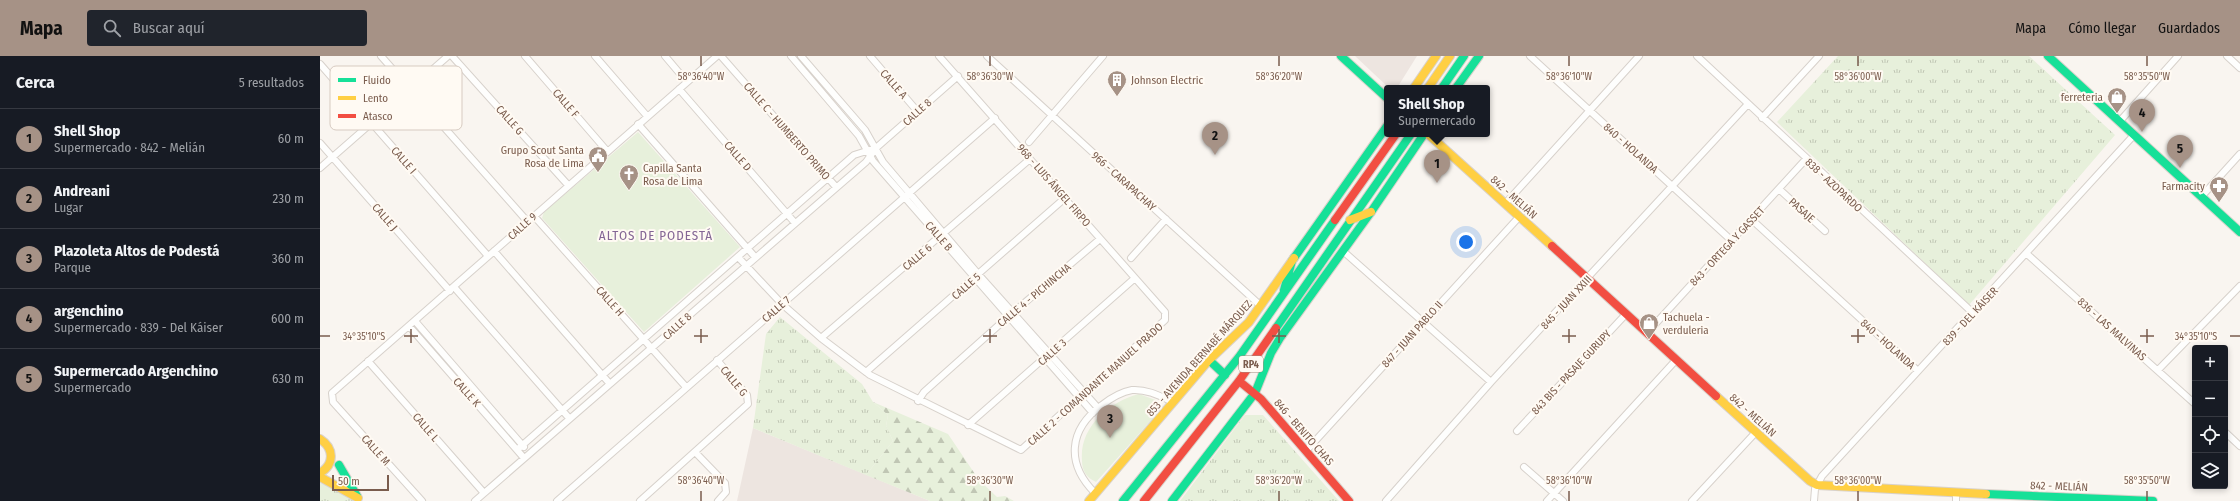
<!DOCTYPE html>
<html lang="es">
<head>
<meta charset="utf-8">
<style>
  :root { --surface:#171b24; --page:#20242c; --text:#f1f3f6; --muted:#9ea1a6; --line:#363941; --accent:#a69286 }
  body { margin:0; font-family:"Fira Sans Condensed",sans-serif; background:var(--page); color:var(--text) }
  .controls { position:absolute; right:12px; bottom:12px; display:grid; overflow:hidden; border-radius:4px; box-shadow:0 2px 6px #0003 }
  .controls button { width:36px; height:36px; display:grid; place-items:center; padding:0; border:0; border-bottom:1px solid var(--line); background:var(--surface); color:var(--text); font:20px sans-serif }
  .scale { position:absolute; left:12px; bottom:10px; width:57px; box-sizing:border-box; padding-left:4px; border:2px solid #7a5c4d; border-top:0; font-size:11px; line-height:14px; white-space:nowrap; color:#7a5c4d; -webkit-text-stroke:3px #fffaf3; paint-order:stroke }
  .you { position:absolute; left:1146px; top:186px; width:14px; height:14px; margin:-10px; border:3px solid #fff; border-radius:50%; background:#1a73e8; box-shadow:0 0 0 6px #1a73e833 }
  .badge { display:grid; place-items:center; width:26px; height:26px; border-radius:50%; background:var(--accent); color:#111; font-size:13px; font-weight:700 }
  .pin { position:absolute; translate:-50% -33px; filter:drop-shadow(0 1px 2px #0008) }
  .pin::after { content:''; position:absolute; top:21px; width:14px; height:12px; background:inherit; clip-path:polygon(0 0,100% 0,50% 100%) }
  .popup { position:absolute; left:1064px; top:29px; width:106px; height:52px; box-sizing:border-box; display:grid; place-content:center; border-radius:4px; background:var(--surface); filter:drop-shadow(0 1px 3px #0005); font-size:13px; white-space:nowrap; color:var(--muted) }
  .popup b { font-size:15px; color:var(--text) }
  .popup::after { content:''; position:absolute; left:50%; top:100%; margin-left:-8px; border:8px solid transparent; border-top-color:var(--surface) }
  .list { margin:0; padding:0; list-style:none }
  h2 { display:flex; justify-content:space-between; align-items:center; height:52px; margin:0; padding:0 16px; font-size:17px }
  h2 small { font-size:13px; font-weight:400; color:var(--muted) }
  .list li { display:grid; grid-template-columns:26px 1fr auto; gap:12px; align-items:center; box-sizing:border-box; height:60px; padding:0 16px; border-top:1px solid var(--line) }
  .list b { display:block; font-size:15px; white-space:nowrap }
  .list p { margin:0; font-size:13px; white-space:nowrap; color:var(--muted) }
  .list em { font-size:13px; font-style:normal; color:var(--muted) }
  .icon { flex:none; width:22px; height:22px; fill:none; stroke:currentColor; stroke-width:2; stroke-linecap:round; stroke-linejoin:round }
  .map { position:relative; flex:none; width:1920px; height:445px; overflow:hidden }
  header { display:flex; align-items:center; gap:24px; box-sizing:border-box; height:56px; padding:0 20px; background:var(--accent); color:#111 }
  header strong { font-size:19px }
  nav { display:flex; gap:22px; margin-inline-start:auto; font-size:14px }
  .search { width:280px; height:36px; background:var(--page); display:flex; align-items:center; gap:10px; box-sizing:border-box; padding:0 14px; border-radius:4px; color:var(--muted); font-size:15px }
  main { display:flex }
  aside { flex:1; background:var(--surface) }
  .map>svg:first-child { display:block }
</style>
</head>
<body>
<header>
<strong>Mapa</strong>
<div class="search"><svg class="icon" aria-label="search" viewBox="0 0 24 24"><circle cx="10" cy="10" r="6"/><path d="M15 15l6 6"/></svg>Buscar aquí</div>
<nav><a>Mapa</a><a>Cómo llegar</a><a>Guardados</a></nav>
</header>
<main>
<aside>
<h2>Cerca<small>5 resultados</small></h2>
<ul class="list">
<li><span class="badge">1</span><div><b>Shell Shop</b><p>Supermercado · 842 - Melián</p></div><em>60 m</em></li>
<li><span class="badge">2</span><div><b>Andreani</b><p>Lugar</p></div><em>230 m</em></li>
<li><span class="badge">3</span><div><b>Plazoleta Altos de Podestá</b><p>Parque</p></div><em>360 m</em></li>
<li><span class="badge">4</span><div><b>argenchino</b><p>Supermercado · 839 - Del Káiser</p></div><em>600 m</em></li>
<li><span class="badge">5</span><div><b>Supermercado Argenchino</b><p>Supermercado</p></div><em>630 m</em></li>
</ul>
</aside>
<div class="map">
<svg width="1920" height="445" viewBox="0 0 1920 445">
  <defs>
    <pattern id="grass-tufts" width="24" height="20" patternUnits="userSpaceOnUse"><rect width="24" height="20" fill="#e7f0db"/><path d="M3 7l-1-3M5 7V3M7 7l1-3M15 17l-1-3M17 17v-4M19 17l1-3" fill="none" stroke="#c0c6b4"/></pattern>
    <pattern id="forest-firs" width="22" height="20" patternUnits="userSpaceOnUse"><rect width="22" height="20" fill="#e7f0db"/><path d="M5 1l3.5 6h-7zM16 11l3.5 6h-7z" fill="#c0c6b4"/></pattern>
  </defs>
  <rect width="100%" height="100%" fill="#f9f5f0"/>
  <path fill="#ede5e0" d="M1035 0H1097L1077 32H1069Z
    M433 372 610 445H417Z"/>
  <path fill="url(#grass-tufts)" d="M1518 0H1709L1795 79 1649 249 1457 66Z
    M460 261 542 328 553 346 568 359 566 370 573 385 546 419 433 372 446 278Z
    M925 359H943L1019 445H860Z
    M0 427 12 432 34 445H0Z"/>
  <path fill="url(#forest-firs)" d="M553 346 628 378 659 424 677 441 685 440 694 445H610L546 419 573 385 566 370 568 359Z"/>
  <path fill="#e7f0db" d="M318 76 420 191 324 276 222 162 224 156Z
    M819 338 841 346 843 351 776 426C767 422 762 415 762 405 759 371 789 346 819 338Z"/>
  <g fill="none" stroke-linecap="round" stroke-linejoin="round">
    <defs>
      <path id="street" d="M61 0 207 165
        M132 0 248 129
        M205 0 287 95
        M275 0 327 60
        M345 0 367 26
        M401 0 516 131
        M471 0 539 80 553 105 773 357
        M481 0 545 74 563 106 659 219 778 352
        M550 0 598 56
        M667 0 941 250
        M1210 0 1411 184
        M1377 0 1653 257
        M1907 0 1920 12
        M0 8 168 200
        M359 33 475 167
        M1442 62 1499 0
        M1800 65 1858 0
        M318 68 435 201
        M709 86 783 0
        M0 87 130 235
        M0 112 128 0
        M1459 133 1505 175
        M1882 140 1920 98
        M1185 148 1319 0
        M214 160 366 331
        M1431 163 1598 315
        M174 195 290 328
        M1023 195 1171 326
        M1707 198 1875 348
        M418 201 462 248 501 282 550 319 701 394 845 264V256L619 0
        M811 202 846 163
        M134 231 249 362
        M95 265 204 391
        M89 270 204 402
        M1327 277 1486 103
        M501 282 710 103
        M48 305 164 437
        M1838 314 1920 230
        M546 316 745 142
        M598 345 604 336 689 260 780 183
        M648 369 815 222
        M1197 375 1306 258
        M1905 376 1920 390
        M198 393 534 99 556 92
        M986 395 1199 161
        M375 396 405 427 406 436 398 445
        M1204 411 1243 445
        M775 437C746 408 748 374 782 349 791 342 801 336 812 334 827 333 840 340 853 346
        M102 445 13 346 12 337 397 0
        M155 445 546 106 556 92 638 20
        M237 445 675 62
        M320 445 428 348 427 339 397 304
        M1066 445 1171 326 1428 48
        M1227 445 1356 304
        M1372 445 1436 376
        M1494 445 1495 433 1502 420 1814 79
        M1636 445V437"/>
      <path id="fast" d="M1021 0 1067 42
        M1728 0 1920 176
        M1122 32 1144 0
        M1136 32 1159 0
        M974 202 1067 70
        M964 234 972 205
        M956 272 1091 78
        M889 304 905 319
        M19 409 37 440
        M1666 438 1833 445
        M803 445 919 301 1015 164
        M852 445 935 337 951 297 960 282 1051 156 1104 78"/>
      <path id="slow" d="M1094 32 1116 0
        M1108 32 1130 0
        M1108 78 1232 190
        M1030 164 1051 156
        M1396 340 1490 425 1497 429 1666 438
        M0 383C14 392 15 408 0 417
        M0 421 38 442
        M769 445 889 304 929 266 974 202"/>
      <path id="jam" d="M1015 164 1076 78
        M1232 190 1396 340
        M919 325 941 343 1029 445
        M824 445 919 325 956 272"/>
    </defs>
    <use href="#street" stroke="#d7d1cb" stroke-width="8"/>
    <use href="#fast" stroke="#d9d2cb" stroke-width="10"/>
    <use href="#slow" stroke="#d9d2cb" stroke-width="10"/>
    <use href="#jam" stroke="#d9d2cb" stroke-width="10"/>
    <use href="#street" stroke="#fefefd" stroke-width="6"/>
    <use href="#fast" stroke="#16e098" stroke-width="8"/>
    <use href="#slow" stroke="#ffcf43" stroke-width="8"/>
    <use href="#jam" stroke="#f24e42" stroke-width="8"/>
  </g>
  <path fill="none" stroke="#7a5c4d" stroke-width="1.5" d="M381 0V10M670 0V10M959 0V10M1249 0V10M1538 0V10M1827 0V10M91 273V287M381 273V287M670 273V287M959 273V287M1249 273V287M1538 273V287M1827 273V287M0 280H10M84 280H98M374 280H388M663 280H677M952 280H966M1242 280H1256M1531 280H1545M1820 280H1834M1910 280H1920M381 435V445M670 435V445M959 435V445M1249 435V445M1538 435V445M1827 435V445"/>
  <defs>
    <symbol id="building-pin" viewBox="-11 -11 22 30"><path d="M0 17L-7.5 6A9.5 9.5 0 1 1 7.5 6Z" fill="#a69286" stroke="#fffaf3"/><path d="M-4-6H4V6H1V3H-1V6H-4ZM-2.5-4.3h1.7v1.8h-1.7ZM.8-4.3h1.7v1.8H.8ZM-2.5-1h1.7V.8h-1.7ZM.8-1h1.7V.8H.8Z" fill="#fff"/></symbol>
    <symbol id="shop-pin" viewBox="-11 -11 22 30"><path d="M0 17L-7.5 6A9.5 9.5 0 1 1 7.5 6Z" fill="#a69286" stroke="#fffaf3"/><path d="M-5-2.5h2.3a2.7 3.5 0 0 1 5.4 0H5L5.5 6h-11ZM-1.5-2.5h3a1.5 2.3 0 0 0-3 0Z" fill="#fff"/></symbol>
    <symbol id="civic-pin" viewBox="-11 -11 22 30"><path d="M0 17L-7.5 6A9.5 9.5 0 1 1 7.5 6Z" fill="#a69286" stroke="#fffaf3"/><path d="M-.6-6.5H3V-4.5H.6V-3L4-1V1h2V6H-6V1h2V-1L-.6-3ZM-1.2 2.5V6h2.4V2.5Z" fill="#fff"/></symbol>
    <symbol id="church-pin" viewBox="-11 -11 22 30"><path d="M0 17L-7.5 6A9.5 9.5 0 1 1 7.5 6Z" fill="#a69286" stroke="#fffaf3"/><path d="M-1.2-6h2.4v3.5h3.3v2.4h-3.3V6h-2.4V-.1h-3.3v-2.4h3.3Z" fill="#fff"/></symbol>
    <symbol id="pharmacy-pin" viewBox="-11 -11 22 30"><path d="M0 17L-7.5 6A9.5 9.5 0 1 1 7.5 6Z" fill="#a69286" stroke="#fffaf3"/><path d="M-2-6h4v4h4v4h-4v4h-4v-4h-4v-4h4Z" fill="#fff"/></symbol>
  </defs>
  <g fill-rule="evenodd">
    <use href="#building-pin" x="786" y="13" width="22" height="30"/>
    <use href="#shop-pin" x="1786" y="30" width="22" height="30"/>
    <use href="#civic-pin" x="267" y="89" width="22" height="30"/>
    <use href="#church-pin" x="298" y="107" width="22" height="30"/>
    <use href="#pharmacy-pin" x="1888" y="119" width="22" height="30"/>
    <use href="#shop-pin" x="1318" y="256" width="22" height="30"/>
  </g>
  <g text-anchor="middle" stroke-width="4" stroke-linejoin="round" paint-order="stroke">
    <rect fill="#fffaf3" stroke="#a28b7f" stroke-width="1" x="919" y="300" width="24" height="16" rx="3"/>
    <g font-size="10" font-weight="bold" fill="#7a5c4d">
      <text x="931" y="312">RP4</text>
    </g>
    <g font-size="11" fill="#7a5c4d" stroke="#fffaf3" text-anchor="start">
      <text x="811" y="28">Johnson Electric</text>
      <text x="1783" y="45" text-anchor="end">ferreteria</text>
      <text x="264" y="98" text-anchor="end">Grupo Scout Santa<tspan x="264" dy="13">Rosa de Lima</tspan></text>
      <text x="323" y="116">Capilla Santa<tspan x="323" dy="13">Rosa de Lima</tspan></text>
      <text x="1885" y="134" text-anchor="end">Farmacity</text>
      <text x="1343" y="265">Tachuela -<tspan x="1343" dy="13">verduleria</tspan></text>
    </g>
    <g font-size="11" fill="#7a5c4d" stroke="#fffaf3">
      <text transform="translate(574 28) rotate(49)" y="4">CALLE A</text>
      <text transform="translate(246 47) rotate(49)" y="4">CALLE F</text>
      <text transform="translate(597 56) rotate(-42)" y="4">CALLE 8</text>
      <text transform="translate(190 64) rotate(48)" y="4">CALLE G</text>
      <text transform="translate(467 75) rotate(49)" y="4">CALLE C - HUMBERTO PRIMO</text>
      <text transform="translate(1311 92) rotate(42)" y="4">840 - HOLANDA</text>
      <text transform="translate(418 100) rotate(49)" y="4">CALLE D</text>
      <text transform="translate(84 104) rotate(49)" y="4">CALLE I</text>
      <text transform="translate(804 125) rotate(42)" y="4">966 - CARAPACHAY</text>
      <text transform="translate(734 129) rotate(49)" y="4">968 - LUIS ÁNGEL FIRPO</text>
      <text transform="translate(1514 129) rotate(43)" y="4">838 - AZOPARDO</text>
      <text transform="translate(1194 141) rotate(42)" y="4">842 - MELIÁN</text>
      <text transform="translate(1482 154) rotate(42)" y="4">PASAJE</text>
      <text transform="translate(65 161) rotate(49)" y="4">CALLE J</text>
      <text transform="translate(202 170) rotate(-42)" y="4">CALLE 9</text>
      <text transform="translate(619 180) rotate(49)" y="4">CALLE B</text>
      <text transform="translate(1407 190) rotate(-47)" y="4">843 - ORTEGA Y GASSET</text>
      <text transform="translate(597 201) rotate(-40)" y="4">CALLE 6</text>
      <text transform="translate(646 230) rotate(-41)" y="4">CALLE 5</text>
      <text transform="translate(714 239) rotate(-40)" y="4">CALLE 4 - PICHINCHA</text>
      <text transform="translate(290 245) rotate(48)" y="4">CALLE H</text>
      <text transform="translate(1246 246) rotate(-47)" y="4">845 - JUAN XXIII</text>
      <text transform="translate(456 253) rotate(-41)" y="4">CALLE 7</text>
      <text transform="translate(1650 260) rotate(-47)" y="4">839 - DEL KÁISER</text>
      <text transform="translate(357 270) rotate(-42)" y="4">CALLE 8</text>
      <text transform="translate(1792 273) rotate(42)" y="4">836 - LAS MALVINAS</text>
      <text transform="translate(1092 278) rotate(-48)" y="4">847 - JUAN PABLO II</text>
      <text transform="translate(1568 288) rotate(42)" y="4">840 - HOLANDA</text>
      <text transform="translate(732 296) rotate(-42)" y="4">CALLE 3</text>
      <text transform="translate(879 302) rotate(-48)" y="4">853 - AVENIDA BERNABÉ MÁRQUEZ</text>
      <text transform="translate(1251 316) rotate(-47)" y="4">843 BIS - PASAJE GURUPY</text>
      <text transform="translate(414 325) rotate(50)" y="4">CALLE G</text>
      <text transform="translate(775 328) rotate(-42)" y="4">CALLE 2 - COMANDANTE MANUEL PRADO</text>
      <text transform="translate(147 336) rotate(48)" y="4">CALLE K</text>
      <text transform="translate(1433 359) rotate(42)" y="4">842 - MELIÁN</text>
      <text transform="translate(106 371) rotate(49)" y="4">CALLE L</text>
      <text transform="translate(984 376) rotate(49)" y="4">846 - BENITO CHAS</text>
      <text transform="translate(56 394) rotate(48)" y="4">CALLE M</text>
      <text transform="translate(1739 430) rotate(2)" y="4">842 - MELIÁN</text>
    </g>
    <g font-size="13" letter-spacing="1" fill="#846695" stroke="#fffaf3">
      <text x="336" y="184">ALTOS DE PODESTÁ</text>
    </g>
  </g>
  <rect x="10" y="10" width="132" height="64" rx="6" fill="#fffaf3" stroke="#d7cbc1" stroke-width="1"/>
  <rect x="18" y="22" width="18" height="4" fill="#16e098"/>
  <rect x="18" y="40" width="18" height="4" fill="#ffcf43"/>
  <rect x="18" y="58" width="18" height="4" fill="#f24e42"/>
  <g font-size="11" fill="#7a5c4d">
    <text x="43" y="28">Fluido</text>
    <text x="43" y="46">Lento</text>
    <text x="43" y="64">Atasco</text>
  </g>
  <g font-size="10" text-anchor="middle" fill="#7a5c4d" stroke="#fffaf3" stroke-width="4" stroke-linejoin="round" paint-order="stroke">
    <text x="381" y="24">58°36'40"W</text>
    <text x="670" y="24">58°36'30"W</text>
    <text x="959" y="24">58°36'20"W</text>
    <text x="1249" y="24">58°36'10"W</text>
    <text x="1538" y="24">58°36'00"W</text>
    <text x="1827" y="24">58°35'50"W</text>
    <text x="44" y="284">34°35'10"S</text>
    <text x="1876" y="284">34°35'10"S</text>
    <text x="381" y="428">58°36'40"W</text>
    <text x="670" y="428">58°36'30"W</text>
    <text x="959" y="428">58°36'20"W</text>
    <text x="1249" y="428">58°36'10"W</text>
    <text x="1538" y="428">58°36'00"W</text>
    <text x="1827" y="428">58°35'50"W</text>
  </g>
</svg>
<div class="controls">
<button>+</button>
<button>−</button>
<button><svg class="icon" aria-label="locate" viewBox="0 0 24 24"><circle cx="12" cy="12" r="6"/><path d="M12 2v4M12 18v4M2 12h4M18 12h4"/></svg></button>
<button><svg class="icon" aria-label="layers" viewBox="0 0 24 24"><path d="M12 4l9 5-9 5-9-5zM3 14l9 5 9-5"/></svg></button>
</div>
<div class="scale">50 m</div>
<div class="you"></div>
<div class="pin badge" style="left:1117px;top:127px">1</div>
<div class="popup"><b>Shell Shop</b>Supermercado</div>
<div class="pin badge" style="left:895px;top:99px">2</div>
<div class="pin badge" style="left:790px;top:382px">3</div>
<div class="pin badge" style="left:1822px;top:76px">4</div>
<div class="pin badge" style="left:1860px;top:112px">5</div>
</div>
</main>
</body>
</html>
